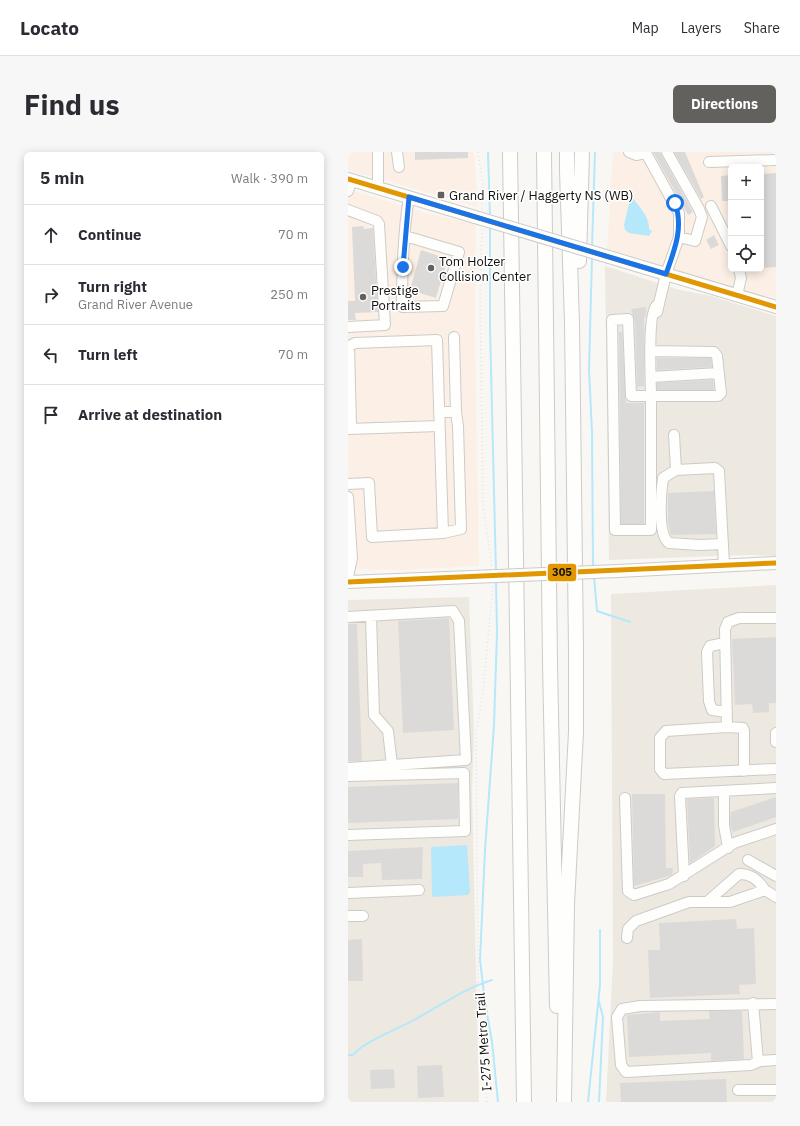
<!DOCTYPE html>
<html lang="en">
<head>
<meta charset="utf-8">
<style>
  :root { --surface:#fff; --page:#f7f7f7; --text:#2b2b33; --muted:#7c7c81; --line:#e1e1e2; --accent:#62615e }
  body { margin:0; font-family:"IBM Plex Sans",sans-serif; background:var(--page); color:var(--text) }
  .controls { position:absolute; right:12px; top:12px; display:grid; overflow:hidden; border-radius:6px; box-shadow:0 2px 10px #0003 }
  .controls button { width:36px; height:36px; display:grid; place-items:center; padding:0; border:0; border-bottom:1px solid var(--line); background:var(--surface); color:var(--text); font:20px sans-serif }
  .stop { position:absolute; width:12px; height:12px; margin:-9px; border:3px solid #1a73e8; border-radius:50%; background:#fff }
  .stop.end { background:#1a73e8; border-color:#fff; box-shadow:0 1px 4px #0008 }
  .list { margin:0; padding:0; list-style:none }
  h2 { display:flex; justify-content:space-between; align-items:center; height:52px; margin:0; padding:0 16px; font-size:17px }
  h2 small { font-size:13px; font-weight:400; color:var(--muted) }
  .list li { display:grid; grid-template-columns:26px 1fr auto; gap:12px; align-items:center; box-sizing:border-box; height:60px; padding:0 16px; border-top:1px solid var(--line) }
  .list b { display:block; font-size:15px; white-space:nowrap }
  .list p { margin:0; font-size:13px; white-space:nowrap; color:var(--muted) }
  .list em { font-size:13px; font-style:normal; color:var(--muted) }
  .icon { flex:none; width:22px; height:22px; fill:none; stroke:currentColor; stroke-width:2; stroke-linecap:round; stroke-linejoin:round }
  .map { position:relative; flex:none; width:428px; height:950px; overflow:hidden; border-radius:6px }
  header { display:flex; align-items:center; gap:24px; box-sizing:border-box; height:56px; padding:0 20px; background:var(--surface); border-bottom:1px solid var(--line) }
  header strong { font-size:19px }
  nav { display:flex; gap:22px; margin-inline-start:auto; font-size:14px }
  .intro { display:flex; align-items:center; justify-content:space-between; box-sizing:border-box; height:96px; padding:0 24px }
  h1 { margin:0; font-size:28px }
  .button { padding:10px 18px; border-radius:6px; background:var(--accent); color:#fff; font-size:14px; font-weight:700 }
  main { display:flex; gap:24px; padding:0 24px }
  aside { flex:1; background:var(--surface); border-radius:6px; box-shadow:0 2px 10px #0003 }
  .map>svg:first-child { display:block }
</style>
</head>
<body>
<header>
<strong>Locato</strong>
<nav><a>Map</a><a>Layers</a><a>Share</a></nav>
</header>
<div class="intro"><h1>Find us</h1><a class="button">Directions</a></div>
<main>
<aside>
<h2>5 min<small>Walk · 390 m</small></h2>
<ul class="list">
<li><svg class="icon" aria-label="ahead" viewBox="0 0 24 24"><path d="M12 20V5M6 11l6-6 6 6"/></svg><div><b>Continue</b></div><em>70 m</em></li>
<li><svg class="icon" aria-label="right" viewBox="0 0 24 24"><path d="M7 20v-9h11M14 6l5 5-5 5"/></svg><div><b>Turn right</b><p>Grand River Avenue</p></div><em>250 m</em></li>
<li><svg class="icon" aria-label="left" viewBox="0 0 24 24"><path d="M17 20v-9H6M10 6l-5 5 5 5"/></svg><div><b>Turn left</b></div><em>70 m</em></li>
<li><svg class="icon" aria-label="arrive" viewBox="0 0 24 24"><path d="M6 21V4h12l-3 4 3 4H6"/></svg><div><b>Arrive at destination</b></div></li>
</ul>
</aside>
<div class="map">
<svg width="428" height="950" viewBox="0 0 428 950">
  <rect width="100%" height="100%" fill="#f9f7f4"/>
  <path fill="#fcf0e6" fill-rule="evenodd" d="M0 0H126L130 55 0 18Z
    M265 0H428V148L259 97ZM383 15H413V117H383Z
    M0 37 82 62 128 72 127 179 131 414 53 418 0 417Z"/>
  <path fill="#ede9e0" d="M257 114 328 137 363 144 428 164V404L399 403 261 408Z
    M428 433V950H258L265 810 263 442Z
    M121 445 126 581 124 639 131 950H0V448Z"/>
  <path fill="#b5e8fa" d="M283 43C289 53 302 64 301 77L304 79 301 84 281 81 277 78 276 73Z
    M119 693 122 740 120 743 86 745 84 744 83 695Z"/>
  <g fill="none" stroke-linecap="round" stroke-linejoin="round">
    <path stroke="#b5e8fa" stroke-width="2" d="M140 0 142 65
      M142 73V175L148 421
      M244 95 247 0
      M244 105 241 218 244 280 245 416
      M246 425 249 459 282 470
      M148 429 149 481 146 573 137 698 132 808 137 850 144 890 150 950
      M1 903H5C15 890 50 877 66 868 92 854 115 837 144 828
      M240 950 252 833V778
      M251 950 255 865 251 850"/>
  </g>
  <path fill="#dcdad8" d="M67 0H120V6L67 8Z
    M305 0H312L345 60 340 63Z
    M326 0H337L356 45 353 47Z
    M428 21V115L413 116V22Z
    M383 23V49H374L373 24Z
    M15 74 16 77 25 76 30 160 7 161 8 168H0V149H7L4 75Z
    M366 83 371 93 363 97 358 88Z
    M73 98 100 107 95 122 98 123 96 129H93L88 146 62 138Z
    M298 155V163L296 166V234L289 235 287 169 283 157Z
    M271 180H274L278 251H296V372H273Z
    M309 206H363L364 215 309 218Z
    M365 228 366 238H309V231Z
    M366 339 368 382 323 383 320 369V341Z
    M101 466 106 578 55 581 50 469Z
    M0 472H9L14 609H0Z
    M428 485V551H421V560L405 561 404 552 387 553 384 487Z
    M110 631V667L0 671V635Z
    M284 642H317L318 716H325L324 723 286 734Z
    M428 645V665L385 680 382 672 383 660Z
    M366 646 367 694 342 711 339 647Z
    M75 695 74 727 34 728 33 711 15 712V725H0V699Z
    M388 767 389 777 406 776 408 832 391 833 392 842 302 846 300 798H312L311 771Z
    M14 787 15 829H0V788Z
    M361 859H394L396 907 363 909V901L281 905 279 863 312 860V869L362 867Z
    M94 913 96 945 70 946 69 914Z
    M46 917 47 936 23 937 22 918Z
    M378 927 379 950H273L272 931Z"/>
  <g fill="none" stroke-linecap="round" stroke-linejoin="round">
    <defs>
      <path id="minor" d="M49 0 51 15
        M281 0 288 3 298 1 331 61V85L318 122 309 160
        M319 0 351 57 354 65 347 89 331 85
        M361 10 428 8
        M30 36V0
        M0 39 4 28
        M363 54 383 94
        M0 58 29 69 31 72 37 173 0 175
        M57 84 111 100 95 154 54 155C54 119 55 81 61 45
        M389 143 393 126 391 117
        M106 185 108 260
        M0 195 7 191 89 188 95 381 24 385 21 331 0 332
        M302 199 366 200 369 204 373 241 370 244H283L280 167 264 168 267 378H303V245C303 229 299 160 309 153
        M303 225 371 221
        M91 260H108L110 274 113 377 95 381
        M0 277 91 274
        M0 277 3 273 1 194
        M326 283 328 318 367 316 371 319 376 413
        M328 318 315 326C313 340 309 382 321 391L351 393 375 392
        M0 345 4 406 0 425
        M23 464 26 563 40 579 44 613
        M0 465 105 459 111 469 118 608 0 616
        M428 466H391L380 470 377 477 379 575 318 579 312 586V617L316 622 428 617
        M377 491 362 494 359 500 361 549 364 558 379 560
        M379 575 395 576 396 579V619
        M428 581V590
        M0 624 116 621 117 679 0 683
        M376 639V673L380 696
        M277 646 280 739 286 743 321 732 386 691 428 677
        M400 708 428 724
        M336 724 332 644 334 641 428 636
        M0 741 71 738
        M359 750 391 722C404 722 410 728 417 738
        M0 764H15
        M279 786 280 777 288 769 341 750H382L417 738 428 745
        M405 851 410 910
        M428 852 292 854 274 857 269 865 273 913 278 920 403 913 412 909 428 908
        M390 938H428"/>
      <path id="major" d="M0 27 127 65
        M261 105 428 155
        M270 419 428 411
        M0 430 123 425"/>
      <path id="highway" d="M162 0 176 950
        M196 0 202 511 209 854
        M231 109 234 0
        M216 950 219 752 228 580V497L224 170 219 19V0"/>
    </defs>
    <use href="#minor" stroke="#cccbc9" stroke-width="12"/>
    <use href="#major" stroke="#cccbc9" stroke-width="14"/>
    <use href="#highway" stroke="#cccbc9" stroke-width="16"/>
    <path stroke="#e4e3e2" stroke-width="1.5" stroke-dasharray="1 3" stroke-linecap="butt" d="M130 0 135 31 134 58
      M134 77 132 142 135 352 144 415
      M139 950 130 830 128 582 135 539 145 433"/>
    <use href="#minor" stroke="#fefefd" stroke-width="10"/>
    <use href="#major" stroke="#fefefd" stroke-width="12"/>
    <use href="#highway" stroke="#fefefd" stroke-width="14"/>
    <defs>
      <path id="major-bridge" d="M127 65 261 105
        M123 425 270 419"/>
    </defs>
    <use href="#major-bridge" stroke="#cccbc9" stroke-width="14" stroke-linecap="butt"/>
    <use href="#major-bridge" stroke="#fefefd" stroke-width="12"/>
    <defs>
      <path id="bus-1" d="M0 27 428 155
        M0 430 428 411"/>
    </defs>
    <use href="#bus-1" stroke="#fff" stroke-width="8"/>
    <use href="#bus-1" stroke="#e09701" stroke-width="5"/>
  </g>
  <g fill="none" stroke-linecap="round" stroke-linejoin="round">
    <path stroke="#1a73e8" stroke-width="5" d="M55 115 61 45 318 122C326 99 336 76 327 51"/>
  </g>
  <g fill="#62615e" stroke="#fff" stroke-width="1.5">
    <rect x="89" y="39" width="8" height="8" rx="2"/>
    <circle cx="83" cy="116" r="4"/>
    <circle cx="15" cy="145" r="4"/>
  </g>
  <g text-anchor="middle" stroke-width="3" stroke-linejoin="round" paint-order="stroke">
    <g font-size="13" fill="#11100e" stroke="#fff" text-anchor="start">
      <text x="101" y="48">Grand River / Haggerty NS (WB)</text>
      <text x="91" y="114">Tom Holzer<tspan x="91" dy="15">Collision Center</tspan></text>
      <text x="23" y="143">Prestige<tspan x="23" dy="15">Portraits</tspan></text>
    </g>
    <g font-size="13" fill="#11100e" stroke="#fff">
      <text transform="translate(135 890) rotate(-94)" y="5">I-275 Metro Trail</text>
    </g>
  </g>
  <rect stroke="#fff" stroke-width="1.5" x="199" y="411" width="30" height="19" rx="4" fill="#e09701"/>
  <g font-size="11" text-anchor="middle" font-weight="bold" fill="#111">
    <text x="214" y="424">305</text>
  </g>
</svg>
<div class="controls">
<button>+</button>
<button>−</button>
<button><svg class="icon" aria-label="locate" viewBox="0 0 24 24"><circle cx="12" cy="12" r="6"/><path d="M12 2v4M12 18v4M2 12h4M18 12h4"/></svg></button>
</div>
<div class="stop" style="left:327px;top:51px"></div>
<div class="stop end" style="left:55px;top:115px"></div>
</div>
</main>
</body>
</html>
